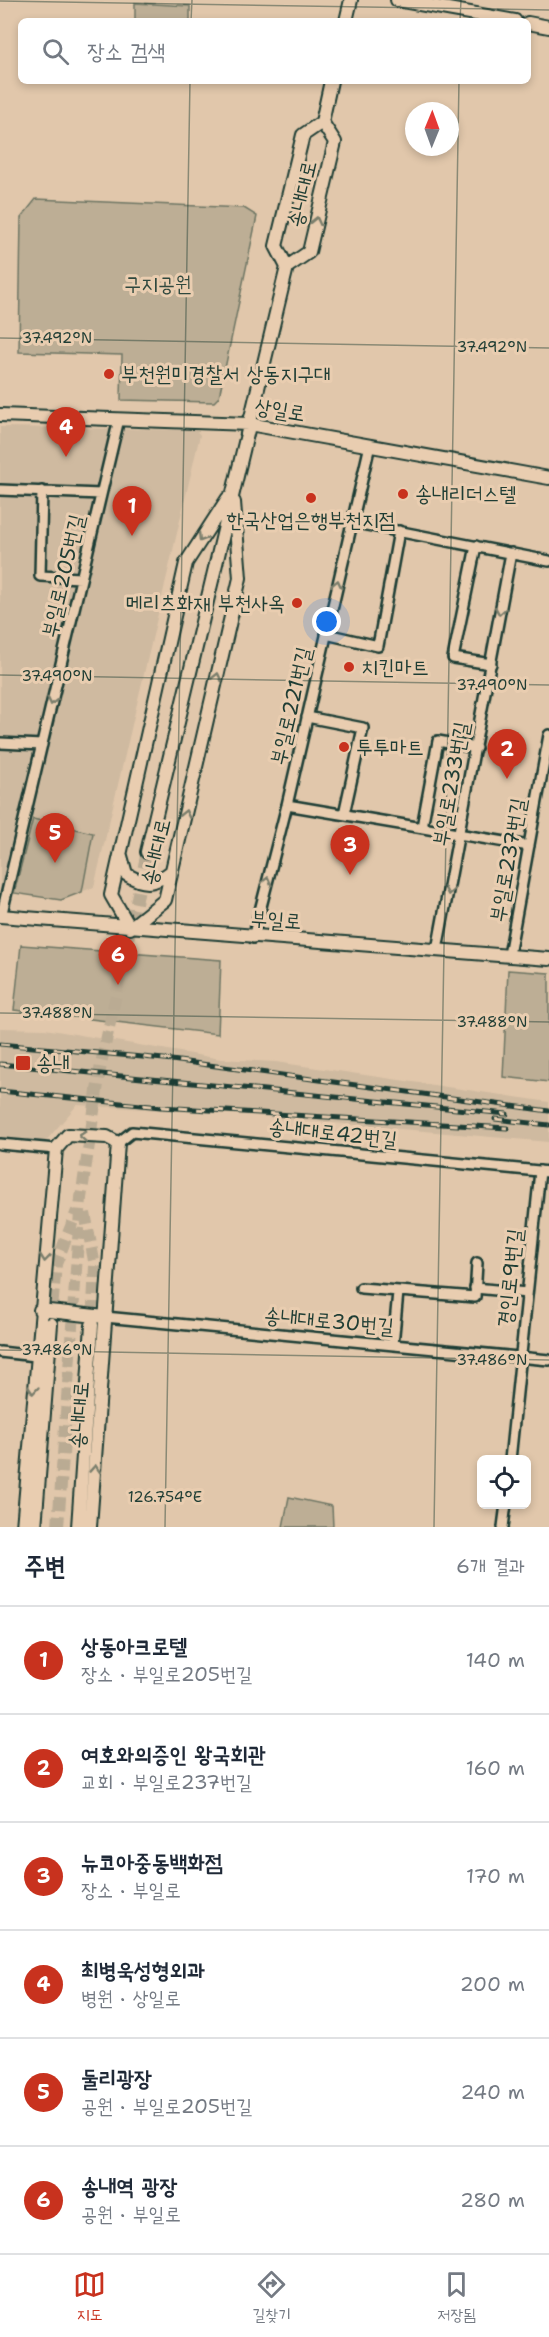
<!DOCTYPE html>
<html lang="ko">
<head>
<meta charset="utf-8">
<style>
  :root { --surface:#fff; --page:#f2f2f3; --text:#1f2937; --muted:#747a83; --line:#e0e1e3; --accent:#c8321e }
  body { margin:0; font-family:"Shantell Sans","Poor Story",sans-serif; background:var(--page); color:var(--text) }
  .controls { position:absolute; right:18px; bottom:18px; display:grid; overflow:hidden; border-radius:9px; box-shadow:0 3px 9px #0003 }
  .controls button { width:54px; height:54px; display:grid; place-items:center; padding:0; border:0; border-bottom:2px solid var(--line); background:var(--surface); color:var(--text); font:30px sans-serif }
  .compass { position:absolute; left:405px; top:102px; width:54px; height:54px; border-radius:50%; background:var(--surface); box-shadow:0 3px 9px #0003; rotate:1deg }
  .you { position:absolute; left:327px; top:622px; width:21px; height:21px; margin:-15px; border:4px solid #fff; border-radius:50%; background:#1a73e8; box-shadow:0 0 0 9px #1a73e833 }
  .badge { display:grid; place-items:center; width:39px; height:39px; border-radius:50%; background:var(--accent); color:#fff; font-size:20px; font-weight:700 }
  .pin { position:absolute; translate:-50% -50px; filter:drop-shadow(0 2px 3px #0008) }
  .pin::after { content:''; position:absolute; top:32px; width:21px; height:18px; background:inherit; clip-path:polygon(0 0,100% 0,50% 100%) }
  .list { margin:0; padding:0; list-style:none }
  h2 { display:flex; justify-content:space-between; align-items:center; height:78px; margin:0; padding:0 24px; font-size:26px }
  h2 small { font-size:20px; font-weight:400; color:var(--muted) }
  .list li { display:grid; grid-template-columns:39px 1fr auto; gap:18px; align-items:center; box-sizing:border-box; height:108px; padding:0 24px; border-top:2px solid var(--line) }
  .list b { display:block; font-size:22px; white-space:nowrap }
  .list p { margin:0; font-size:20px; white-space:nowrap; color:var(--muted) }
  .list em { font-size:20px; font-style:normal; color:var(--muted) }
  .icon { flex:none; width:33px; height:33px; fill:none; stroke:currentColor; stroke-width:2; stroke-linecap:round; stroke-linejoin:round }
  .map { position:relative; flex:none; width:549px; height:1527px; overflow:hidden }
  .search { position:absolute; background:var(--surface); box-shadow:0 3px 9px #0003; left:18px; right:18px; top:18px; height:66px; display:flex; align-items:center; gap:15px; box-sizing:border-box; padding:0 21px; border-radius:9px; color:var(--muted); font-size:22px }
  .sheet { height:726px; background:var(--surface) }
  nav { display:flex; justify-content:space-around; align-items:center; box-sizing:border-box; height:84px; border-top:2px solid var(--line); background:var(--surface); font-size:16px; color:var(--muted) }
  nav a { display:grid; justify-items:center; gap:3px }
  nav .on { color:var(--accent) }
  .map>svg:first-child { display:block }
</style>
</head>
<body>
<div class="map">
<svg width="549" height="1527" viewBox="0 0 549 1527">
  <rect width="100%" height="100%" fill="#e1c7ab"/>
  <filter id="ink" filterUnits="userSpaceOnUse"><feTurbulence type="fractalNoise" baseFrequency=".0167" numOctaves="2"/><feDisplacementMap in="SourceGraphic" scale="12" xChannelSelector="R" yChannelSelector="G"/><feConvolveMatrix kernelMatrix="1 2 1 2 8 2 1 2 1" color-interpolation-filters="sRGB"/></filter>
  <g filter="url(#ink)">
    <path fill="#cfbaa0" d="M0 427 196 430 200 435 94 887 61 900 0 891Z
      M0 1028 45 1029 221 1059 276 1062 549 1102V1142L245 1115 77 1105 45 1142 0 1137Z"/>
    <path fill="#bdae95" stroke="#6e7664" stroke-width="1.5" d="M135 3 190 6V21H135Z
      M36 199 244 208 257 216 219 397 214 402 121 400 122 355 19 352 21 218Z
      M33 819 93 833 82 892 61 900 14 893Z
      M21 945 221 960 218 1034 14 1010Z
      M508 970 549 973V1082L503 1077Z
      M289 1497 332 1506 333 1527H283Z"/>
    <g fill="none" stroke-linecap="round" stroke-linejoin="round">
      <path stroke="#baab93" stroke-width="12" stroke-dasharray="12 6" stroke-linecap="butt" d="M85 1213 95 1266 92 1324
        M51 1321 56 1264 77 1211
        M58 1527 81 1198 101 1064 147 852"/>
      <defs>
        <path id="street" d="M0 490 101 494
          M42 491 40 576 81 578
          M351 522 549 561
          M476 546 453 658 491 664
          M326 634 378 646 399 531
          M307 717 363 728 344 814
          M0 743 42 745
          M287 805 529 846
          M422 827 438 741 476 748
          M1 917 119 419
          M253 938 287 805 370 445
          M437 950 511 553
          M509 955 549 735
          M118 1143 132 1132 549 1172
          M0 1144 56 1149
          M361 1288 475 1297 477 1263
          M475 1288 527 1293
          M105 1317 549 1360
          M393 1345 398 1292
          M0 1352 36 1356
          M510 1460 540 1171
          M503 1527 506 1504"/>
        <path id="secondary" d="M397 0 515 21
          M346 21 351 0
          M528 23 549 27
          M287 267 309 252 335 142 322 122
          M0 415 249 424 549 478
          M147 852 287 267 276 246 303 135 322 122 331 81
          M121 856 126 874C145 886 155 884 172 871
          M0 916 549 959
          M130 928 111 895 186 563 228 498
          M130 928 165 900 240 578 234 502
          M40 1310 105 1317
          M23 1527 56 1149 68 1135 107 1137 118 1143 90 1527
          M35 1527 51 1324
          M78 1527 92 1325"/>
      </defs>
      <use href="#street" stroke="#1f3d34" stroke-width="14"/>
      <use href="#secondary" stroke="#1f3d34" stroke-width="16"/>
      <use href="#street" stroke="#e9cdb0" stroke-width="9"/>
      <use href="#secondary" stroke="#e9cdb0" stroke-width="12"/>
      <defs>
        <path id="rail" d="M0 1044 164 1059 549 1111
          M0 1064 507 1114
          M0 1091 161 1107 507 1128
          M495 1119 549 1125"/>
      </defs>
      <use href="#rail" stroke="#1f3d34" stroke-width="5"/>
      <use href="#rail" stroke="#e9cdb0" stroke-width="3" stroke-dasharray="9" stroke-linecap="butt"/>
    </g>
    <defs><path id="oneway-chevron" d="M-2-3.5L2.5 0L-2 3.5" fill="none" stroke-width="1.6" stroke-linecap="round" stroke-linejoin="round" transform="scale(1.5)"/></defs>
    <g stroke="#7a7e6c">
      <use href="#oneway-chevron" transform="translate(316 221) rotate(-77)"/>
      <use href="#oneway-chevron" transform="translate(202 538) rotate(122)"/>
      <use href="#oneway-chevron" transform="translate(337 584) rotate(-77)"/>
      <use href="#oneway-chevron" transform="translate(500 611) rotate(100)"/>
      <use href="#oneway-chevron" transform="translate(217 677) rotate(-77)"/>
      <use href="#oneway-chevron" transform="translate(52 701) rotate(103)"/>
      <use href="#oneway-chevron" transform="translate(185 814) rotate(-77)"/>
      <use href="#oneway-chevron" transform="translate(267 881) rotate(-76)"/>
      <use href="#oneway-chevron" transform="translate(449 891) rotate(101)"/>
      <use href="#oneway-chevron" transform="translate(83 1136) rotate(-177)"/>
      <use href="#oneway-chevron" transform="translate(45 1258) rotate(96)"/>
      <use href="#oneway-chevron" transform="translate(33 1390) rotate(95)"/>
      <use href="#oneway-chevron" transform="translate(95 1469) rotate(-86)"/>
    </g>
  </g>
  <path fill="none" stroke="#1f3d34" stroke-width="1.5" stroke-opacity="0.45" d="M0 1 549 10M191 21 192 0M460 21 461 0M0 338 549 348M0 675 549 685M0 1013 549 1022M0 1350 549 1360M165 1527 190 81M434 1527 459 81"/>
  <g fill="#c8321e" stroke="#e9cdb0" stroke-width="2">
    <circle cx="109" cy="374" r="6"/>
    <circle cx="403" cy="494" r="6"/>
    <circle cx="311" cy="498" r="6"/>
    <circle cx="297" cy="603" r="6"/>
    <circle cx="349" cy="667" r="6"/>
    <circle cx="344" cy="747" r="6"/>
    <rect x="15" y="1055" width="16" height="16" rx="3"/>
  </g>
  <g text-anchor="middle" stroke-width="6" stroke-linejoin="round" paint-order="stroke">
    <g font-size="21" fill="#1f3d34" stroke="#e9cdb0">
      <text transform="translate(302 194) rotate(-77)" y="7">송내대로</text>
      <text transform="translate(280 410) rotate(9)" y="7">상일로</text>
      <text transform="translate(63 576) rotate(-77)" y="7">부일로205번길</text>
      <text transform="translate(291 706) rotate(-77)" y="7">부일로221번길</text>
      <text transform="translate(451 784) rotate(-80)" y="7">부일로233번길</text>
      <text transform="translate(156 852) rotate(-77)" y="7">송내대로</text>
      <text transform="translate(508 860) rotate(-80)" y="7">부일로237번길</text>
      <text transform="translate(276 920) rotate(4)" y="7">부일로</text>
      <text transform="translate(333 1133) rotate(6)" y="7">송내대로42번길</text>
      <text transform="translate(510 1278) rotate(-84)" y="7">경인로9번길</text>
      <text transform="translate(329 1321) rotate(5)" y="7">송내대로30번길</text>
      <text transform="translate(79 1415) rotate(-86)" y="7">송내대로</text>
    </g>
    <g font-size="21" fill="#2f483e" stroke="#e9cdb0">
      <text x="158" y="291">구지공원</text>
    </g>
    <g font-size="21" fill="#1f3d34" stroke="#e9cdb0" text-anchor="start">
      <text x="121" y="381">부천원미경찰서 상동지구대</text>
      <text x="415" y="501">송내리더스텔</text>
      <text x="311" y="527" text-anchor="middle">한국산업은행부천지점</text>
      <text x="285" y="610" text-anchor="end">메리츠화재 부천사옥</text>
      <text x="361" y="674">치킨마트</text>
      <text x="356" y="754">투투마트</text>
      <text x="36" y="1070">송내</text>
    </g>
  </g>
  <g font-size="15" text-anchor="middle" fill="#1f3d34" stroke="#e9cdb0" stroke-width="6" stroke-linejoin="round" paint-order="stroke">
    <text x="57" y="343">37.492°N</text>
    <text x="492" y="352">37.492°N</text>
    <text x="57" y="681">37.490°N</text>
    <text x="492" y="690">37.490°N</text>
    <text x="57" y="1018">37.488°N</text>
    <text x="492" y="1027">37.488°N</text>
    <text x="57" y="1355">37.486°N</text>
    <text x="492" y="1365">37.486°N</text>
    <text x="165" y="1502">126.754°E</text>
  </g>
</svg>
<div class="controls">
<button><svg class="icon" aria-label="locate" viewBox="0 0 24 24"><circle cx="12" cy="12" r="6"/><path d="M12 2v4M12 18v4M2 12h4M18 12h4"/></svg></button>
</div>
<svg class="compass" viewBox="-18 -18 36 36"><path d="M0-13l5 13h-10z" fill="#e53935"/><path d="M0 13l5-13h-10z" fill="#747a83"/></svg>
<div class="you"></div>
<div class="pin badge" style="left:132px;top:536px">1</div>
<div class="pin badge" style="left:507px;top:779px">2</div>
<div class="pin badge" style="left:350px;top:875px">3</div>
<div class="pin badge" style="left:66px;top:457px">4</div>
<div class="pin badge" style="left:55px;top:863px">5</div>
<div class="pin badge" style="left:118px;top:985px">6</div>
<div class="search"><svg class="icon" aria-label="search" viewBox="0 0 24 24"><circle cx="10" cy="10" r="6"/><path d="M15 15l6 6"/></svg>장소 검색</div>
</div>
<section class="sheet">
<h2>주변<small>6개 결과</small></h2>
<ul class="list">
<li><span class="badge">1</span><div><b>상동아크로텔</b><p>장소 · 부일로205번길</p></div><em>140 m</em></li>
<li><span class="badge">2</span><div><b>여호와의증인 왕국회관</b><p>교회 · 부일로237번길</p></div><em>160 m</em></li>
<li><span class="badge">3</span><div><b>뉴코아중동백화점</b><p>장소 · 부일로</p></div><em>170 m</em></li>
<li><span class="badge">4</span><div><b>최병욱성형외과</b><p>병원 · 상일로</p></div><em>200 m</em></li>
<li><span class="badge">5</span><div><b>둘리광장</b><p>공원 · 부일로205번길</p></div><em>240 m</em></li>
<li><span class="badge">6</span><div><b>송내역 광장</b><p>공원 · 부일로</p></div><em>280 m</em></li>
</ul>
</section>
<nav>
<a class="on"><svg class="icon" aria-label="map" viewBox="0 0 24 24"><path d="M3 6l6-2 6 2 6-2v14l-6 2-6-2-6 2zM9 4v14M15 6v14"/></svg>지도</a>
<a><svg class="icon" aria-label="directions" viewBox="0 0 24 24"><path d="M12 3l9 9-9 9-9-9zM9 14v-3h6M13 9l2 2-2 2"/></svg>길찾기</a>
<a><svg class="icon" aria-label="saved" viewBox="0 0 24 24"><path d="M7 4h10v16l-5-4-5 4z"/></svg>저장됨</a>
</nav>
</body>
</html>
